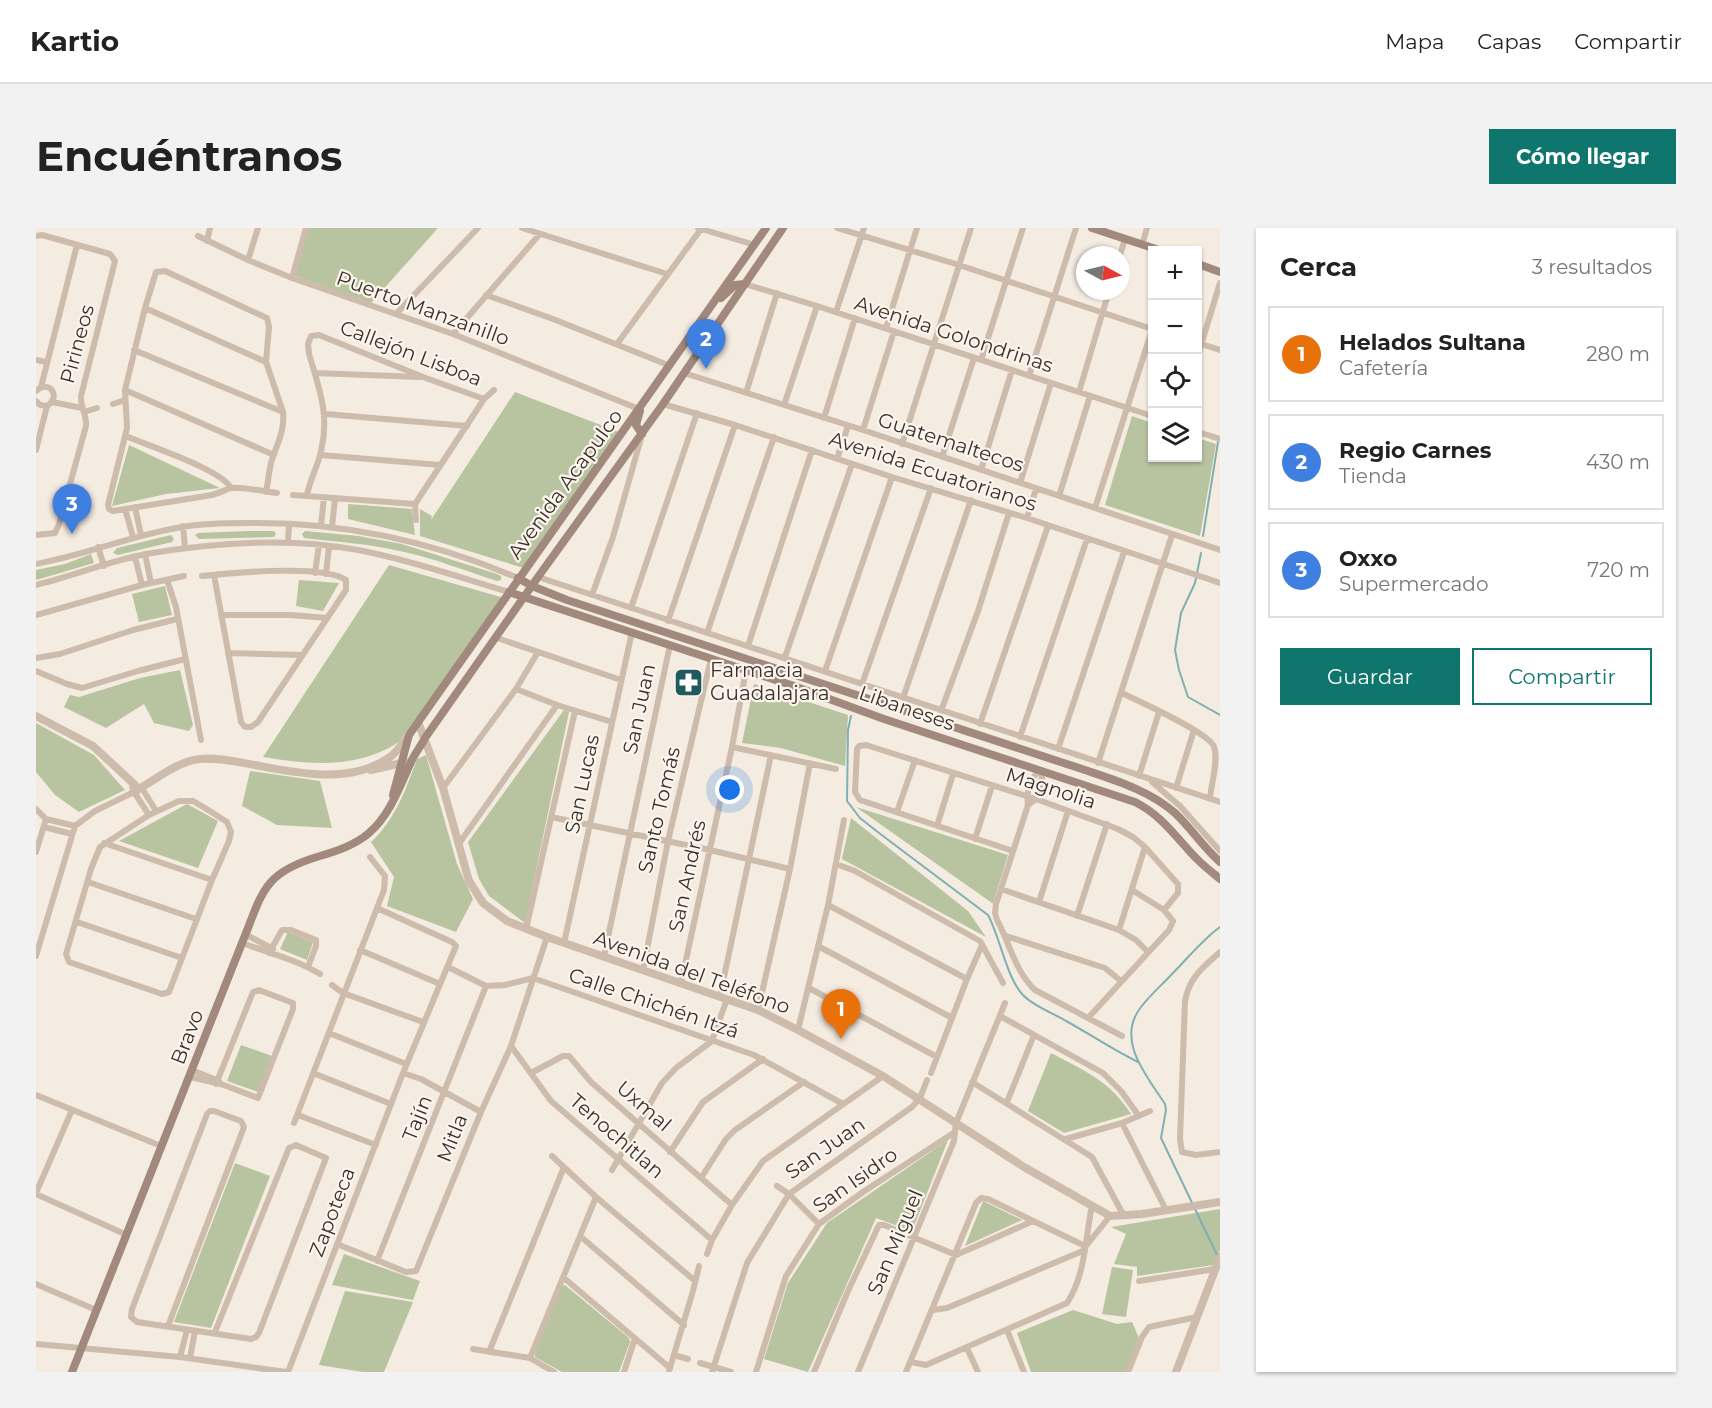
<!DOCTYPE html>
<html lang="es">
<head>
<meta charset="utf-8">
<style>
  :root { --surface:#fff; --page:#f2f2f2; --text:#222; --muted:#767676; --line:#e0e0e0; --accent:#0f766e }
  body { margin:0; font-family:Montserrat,sans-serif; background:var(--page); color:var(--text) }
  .controls { position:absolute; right:18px; top:18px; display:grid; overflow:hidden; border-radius:0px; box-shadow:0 2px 4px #0004 }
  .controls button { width:54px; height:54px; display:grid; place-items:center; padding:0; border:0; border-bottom:2px solid var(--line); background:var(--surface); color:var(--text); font:30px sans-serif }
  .compass { position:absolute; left:1040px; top:18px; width:54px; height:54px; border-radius:50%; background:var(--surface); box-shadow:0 2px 4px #0004; rotate:97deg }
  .you { position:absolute; left:694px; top:562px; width:21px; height:21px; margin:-15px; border:4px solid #fff; border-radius:50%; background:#1a73e8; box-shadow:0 0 0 9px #1a73e833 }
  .badge { display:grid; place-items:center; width:39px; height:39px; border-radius:50%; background:var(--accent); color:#fff; font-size:20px; font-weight:700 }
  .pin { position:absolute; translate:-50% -50px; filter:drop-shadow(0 2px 3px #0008) }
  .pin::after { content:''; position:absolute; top:32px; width:21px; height:18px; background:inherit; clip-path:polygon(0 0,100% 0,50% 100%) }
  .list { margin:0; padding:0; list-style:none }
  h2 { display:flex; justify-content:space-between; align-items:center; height:78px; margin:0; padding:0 24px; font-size:26px }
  h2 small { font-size:20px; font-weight:400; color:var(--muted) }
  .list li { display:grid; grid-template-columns:39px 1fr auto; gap:18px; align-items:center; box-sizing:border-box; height:96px; margin:0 12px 12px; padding:0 12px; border:2px solid var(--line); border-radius:0px }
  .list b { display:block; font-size:22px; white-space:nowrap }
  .list p { margin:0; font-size:20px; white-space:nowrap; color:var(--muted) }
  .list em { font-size:20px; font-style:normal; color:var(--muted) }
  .actions { display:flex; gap:12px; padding:18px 24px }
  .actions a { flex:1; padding:14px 0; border:2px solid var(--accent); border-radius:0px; text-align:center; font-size:21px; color:var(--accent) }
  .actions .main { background:var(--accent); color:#fff }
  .icon { flex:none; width:33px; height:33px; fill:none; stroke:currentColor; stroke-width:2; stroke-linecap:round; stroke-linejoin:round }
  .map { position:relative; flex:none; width:1184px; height:1144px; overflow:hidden; border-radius:0px }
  header { display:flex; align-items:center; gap:36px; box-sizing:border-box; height:84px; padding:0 30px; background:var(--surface); border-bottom:2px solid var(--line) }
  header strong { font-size:28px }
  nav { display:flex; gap:33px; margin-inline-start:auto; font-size:21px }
  .intro { display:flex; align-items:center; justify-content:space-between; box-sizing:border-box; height:144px; padding:0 36px }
  h1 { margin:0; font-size:42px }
  .button { padding:15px 27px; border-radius:0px; background:var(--accent); color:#fff; font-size:21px; font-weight:700 }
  main { display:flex; gap:36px; padding:0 36px }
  aside { flex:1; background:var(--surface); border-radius:0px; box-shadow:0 2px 4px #0004 }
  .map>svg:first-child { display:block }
</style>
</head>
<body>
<header>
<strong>Kartio</strong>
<nav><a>Mapa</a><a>Capas</a><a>Compartir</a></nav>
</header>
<div class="intro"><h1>Encuéntranos</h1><a class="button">Cómo llegar</a></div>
<main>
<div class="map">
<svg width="1184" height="1144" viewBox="0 0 1184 1144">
  <rect width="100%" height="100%" fill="#f4ebe1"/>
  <path fill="#b8c4a0" d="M272 0H402L335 75 259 48Z
    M479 164 588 206 491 341 384 308V281L396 288 395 292Z
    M1096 188 1116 195V230H1162V210L1180 216 1164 308 1069 277Z
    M93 217 184 260 130 266 76 278Z
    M312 276 376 281 379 307 312 291Z
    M211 303H238L240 306 238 309 163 311 159 307 162 305Z
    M269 303 322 308 366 316 461 346 465 348V352L461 353C430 343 400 331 368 324 335 316 302 314 268 310L266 306Z
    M135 307 138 311 136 314 82 327 77 325 81 320Z
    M55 326 58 335 0 352V342L29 336Z
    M353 337 468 370 363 514C321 541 274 537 227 529Z
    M263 352 303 355 287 383 260 378Z
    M129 358 136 387 103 394 96 366Z
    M144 442 157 497 153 503 118 495 108 476 70 500 28 479 34 467 43 469 104 450Z
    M718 456 812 487 809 538 745 520 706 515Z
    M528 482 533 484 489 695 453 668 443 651 432 614Z
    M0 495 58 527 89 562 43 584 19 567 0 544Z
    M390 527 421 636 437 671 420 704 351 678 358 649 335 614C359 592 370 561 381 531Z
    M214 543 284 553 296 600 241 597 206 578Z
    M151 576 182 593 162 640 83 613Z
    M820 579 972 627 957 675H956Z
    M815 590 932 683 950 709 806 631Z
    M252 704 277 714 271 732 244 721Z
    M205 817 236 828 222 864 191 853Z
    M1015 825C1049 843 1074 853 1095 886L1028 905 992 883Z
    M912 912 876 1003 840 990 772 1144 728 1131 752 1055 791 995Z
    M199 935 234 948 175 1100 138 1094Z
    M947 973 986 992 929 1018Z
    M1184 981V1022L1178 1037 1101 1048V1039L1078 1036 1090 1006 1075 999Z
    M308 1026 384 1053 377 1072 296 1057Z
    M1076 1039 1097 1042 1090 1089 1066 1086Z
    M529 1057 593 1110 594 1114 583 1144H526L499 1129V1124L526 1058Z
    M309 1063 377 1074 348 1144H327L283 1137Z
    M1037 1082 1081 1096 1096 1094 1103 1110 1090 1144H995L981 1105Z"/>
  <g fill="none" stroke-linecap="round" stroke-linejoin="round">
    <path stroke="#7fb0b2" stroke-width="2" d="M1167 308 1182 214
      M1165 325 1159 355 1145 385 1139 422 1143 442 1152 469 1184 487
      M815 488 812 502 811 573 824 590 843 605 952 687C964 709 971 751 987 767 997 778 1017 785 1030 793 1054 806 1077 822 1102 834
      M1182 1029 1125 910 1130 882 1129 876C1111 848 1079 812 1105 779 1114 767 1127 756 1137 745 1152 730 1167 711 1184 699"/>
    <path stroke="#cdbbac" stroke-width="6" d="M486 0 631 46
      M662 0 719 17
      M801 0 923 37 1116 101
      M0 8 6 7 74 26 79 33 45 168C44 179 51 187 50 198L23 296 19 305 0 307
      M162 8 212 32 256 50 417 106 603 181
      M171 13 174 0
      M1106 17 1111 0
      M1084 27 1089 11
      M212 32 222 0
      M256 50 270 0
      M709 56 781 78 1116 188
      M450 67 517 91 632 137
      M109 80 230 134
      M800 84 828 0
      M360 86 442 0
      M850 100 881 0
      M417 106 503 7
      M1162 115 1184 122
      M581 116 665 1
      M98 122 247 184
      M1162 127 1184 55
      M0 132 10 134
      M945 132 987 0
      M279 145 383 149
      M648 145 827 202 1184 322
      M993 148 1040 0
      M5 159 41 17
      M89 162 238 227
      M0 163C13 151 26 168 11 178L4 177 0 173
      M1043 164 1073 63
      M710 165 741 65
      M16 174 46 180
      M77 176 89 172
      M627 176 699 197 856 249 991 290 1184 355
      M748 177 781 78
      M48 184 61 180
      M290 186 431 198
      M788 190 819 90
      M827 202 858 103
      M1162 204 1184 211
      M90 208C112 218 185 241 195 260
      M866 216 935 0
      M0 222 11 178
      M285 227 404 237
      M906 229 938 130
      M801 231 812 198
      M945 242 976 142
      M984 255 1015 155
      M230 264C232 254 233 244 235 235 240 217 249 205 247 184L230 134 233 99 231 90 129 43 120 44 109 80 89 162 91 200 72 277 73 281 77 283 176 267C183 265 189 262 195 260 203 258 232 264 241 265
      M257 267 379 276
      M271 267C274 251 282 238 285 223 294 187 283 160 273 126L272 116 275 108 283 107 387 149 448 171
      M1023 268 1054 168
      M379 276 448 171 458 162
      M379 276 380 292
      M99 279 105 307
      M1059 280 1116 102
      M89 281 97 309
      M991 290 1000 261
      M147 298 149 320
      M285 298 288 269
      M296 299 299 270
      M252 315 253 296
      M62 319 68 338
      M109 326 115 355
      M99 329 106 357
      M0 336C50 327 96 307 146 299 168 295 192 295 215 295 306 294 398 314 482 350
      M279 345 283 317
      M290 346 293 318
      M166 348C195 345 288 336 310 352V362L222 494 215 499H209L205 494 178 347
      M502 349 1184 574
      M131 352 140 379 165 512
      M0 357C37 348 73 333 110 326 186 313 265 308 341 326 386 336 429 351 473 364
      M556 367 577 309 606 207
      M595 380 661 185
      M0 387 106 357 148 348
      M185 387H255L291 390
      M632 393 699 197
      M671 405 738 209
      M461 410 585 452
      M712 418 776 222
      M192 425 266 427
      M749 429 816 236
      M0 430 24 426 97 402 141 391
      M0 443 31 456 46 460 102 443 149 431
      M789 443 856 249
      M826 456 895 260
      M480 461 521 477 576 494
      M1086 465C1102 473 1174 505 1178 519 1183 531 1175 557 1174 570
      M867 470 935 272
      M905 483 942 383 973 285
      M944 496 1012 298
      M984 509 1051 311
      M696 519 800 541
      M1022 521 1088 324
      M1062 535 1136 307
      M1103 548 1123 484
      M1116 554 1144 578 1184 623
      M106 560 120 583
      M407 560 480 461 502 424
      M1140 560 1158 502
      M143 573H157L169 580 191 594 195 604 193 613 176 652 133 764 126 766 33 734 30 726 55 641 64 619 113 587Z
      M992 577 1000 571 1006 550 1005 542C994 549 990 564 992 577L960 676 959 685 961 692C974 716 979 743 999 762L1086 808
      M0 581 10 591 0 624
      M861 584 879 532
      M515 589 674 622 754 641
      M10 591 39 598
      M901 598 917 546
      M8 599 36 606
      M939 611 956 558
      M68 615 176 652
      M422 617 521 477
      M977 623 824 572 819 564 821 521 823 518 830 517 1000 571 1082 601 1097 609 1109 619 1142 656V665L1128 682
      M800 636 819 643 944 713 967 755
      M52 654 160 691
      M965 661 1083 702 1100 712 1112 724
      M1003 674 1032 583
      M792 677 931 751
      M1041 688 1071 596
      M41 694 146 730
      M490 701 539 483
      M1083 702 1109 619
      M209 706 237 721
      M970 708 1069 740 1085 753
      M206 715C233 725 259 731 284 746
      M528 715 596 404
      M782 718 916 790
      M324 722 404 756
      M1184 724C1167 739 1153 750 1149 773L1144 911 1146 924 1160 927 1184 924
      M233 725 246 702H255L280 712V718L272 739
      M0 728 39 598 59 583 98 564 113 587
      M568 728 634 417
      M412 739 450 758 469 757 497 750 718 827 807 876
      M607 742 632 613 675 431
      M645 755 696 519 710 442
      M296 757 307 765 387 794
      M773 760 901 829
      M684 768 735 527
      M722 782 754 641 774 535
      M964 788 1067 845 1085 863 1103 888
      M1052 790 1133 702 1137 693 1128 682 1096 662
      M762 802 792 677 808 592
      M293 805 370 836
      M475 818 515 873 676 1012
      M156 842 183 853
      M277 845 355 876
      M367 845 385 851 445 884
      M495 845 527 828H533L555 854 696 977
      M895 845 931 751 946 717
      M154 849 185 856 222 870 257 781V775L223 762 217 764 180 856
      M936 854 1056 929 1088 988
      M0 867 125 918
      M971 874 998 807
      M262 887 340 917
      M258 895 348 662 349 648 334 629
      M1086 895 1130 982
      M1030 911 1086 895 1114 883
      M634 924 667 874 727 831
      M516 928 560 969 658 1052
      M576 942 626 855 640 840 676 813 691 771
      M665 950 690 911 699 902 768 854
      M741 958 753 966 783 996
      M0 965 36 882
      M0 966 91 1007
      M544 1008 648 1097
      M301 1016 370 1044 380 1043 445 884 475 818 511 709
      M1050 1018 1074 988
      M671 1026 676 1012 696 977 727 933 847 848
      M341 1033 450 758
      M528 1050 634 1140
      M1103 1053 1179 1041
      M0 1056 60 1082
      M897 1082 911 1080 1049 1022
      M132 1098 208 899 205 893 178 883H174L171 886 96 1081 95 1089 101 1094 215 1111 220 1109 223 1105 290 930 260 917 253 920 179 1104
      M971 1102 988 1144
      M0 1116 144 1129 250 1144
      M931 1120 942 1144
      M437 1121 494 1130 518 1144
      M453 1124 528 939
      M638 1127 652 1131
      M144 1129 151 1102
      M154 1130 159 1103
      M494 1130 560 969
      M875 1134 890 1137 1031 1075C1050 1046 1049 1010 1056 978
      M664 1135 695 1144
      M633 1143 657 1063 663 1038
      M252 1144 367 845 420 718 416 714 341 680
      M588 1144 599 1110
      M676 1144 711 1035 753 966 876 879 884 870 891 852
      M720 1144 750 1048 783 996 827 964 919 904
      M778 1144 812 1063 843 997H848L920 1027 997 993
      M822 1144 918 913 920 895 969 775
      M870 1144 940 975 945 970 952 971 1049 1018
      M1092 1144 1106 1109 1113 1099 1161 1089"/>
    <path stroke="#cdbbac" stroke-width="8" d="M0 488 57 518 99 557
      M382 494 407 560 433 653 447 675 471 693 511 709 722 782 762 802 847 848 988 939 1074 988 1106 986 1184 974
      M335 542 370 534
      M97 556 98 564C118 553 141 533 164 531 182 529 201 534 219 537 261 545 315 557 354 529 361 524 366 516 372 509
      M1140 1144 1184 1029"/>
    <path stroke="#a18a7d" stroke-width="8" d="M1056 0 1123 22
      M1162 36 1184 44
      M685 70 699 57 709 56
      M604 183 600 197 606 206
      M482 350 496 358 531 372 1046 541C1078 552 1113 562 1139 585 1155 600 1167 619 1184 634
      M473 364 755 457 848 491 1099 574C1127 588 1141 611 1162 632 1169 639 1177 645 1184 651
      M357 567 373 507 730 0
      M36 1144 206 715C227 664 226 645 284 628 301 623 319 617 333 605 354 587 364 558 375 534 379 525 385 518 389 510L502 349 627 176 747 0"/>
  </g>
  <defs>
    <symbol id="pharmacy-square" viewBox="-11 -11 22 22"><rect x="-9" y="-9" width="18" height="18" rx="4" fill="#1f5a5e" stroke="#fbf5ee"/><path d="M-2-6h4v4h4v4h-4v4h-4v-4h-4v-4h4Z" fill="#fff"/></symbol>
  </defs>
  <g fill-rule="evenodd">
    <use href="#pharmacy-square" x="636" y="438" width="33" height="33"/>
  </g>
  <g text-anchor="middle" stroke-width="4.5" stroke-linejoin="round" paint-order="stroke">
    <g font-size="20" fill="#3b302b" stroke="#fbf5ee">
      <text transform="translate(387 80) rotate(20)" y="7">Puerto Manzanillo</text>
      <text transform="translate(918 106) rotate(18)" y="7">Avenida Golondrinas</text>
      <text transform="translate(41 116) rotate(-75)" y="7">Pirineos</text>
      <text transform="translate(375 125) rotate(21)" y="7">Callejón Lisboa</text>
      <text transform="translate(915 214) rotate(18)" y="7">Guatemaltecos</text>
      <text transform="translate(897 243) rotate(18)" y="7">Avenida Ecuatorianos</text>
      <text transform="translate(529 256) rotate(-54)" y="7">Avenida Acapulco</text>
      <text transform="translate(871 480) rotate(19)" y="7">Libaneses</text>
      <text transform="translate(603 481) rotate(-78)" y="7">San Juan</text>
      <text transform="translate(546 556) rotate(-78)" y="7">San Lucas</text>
      <text transform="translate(1015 560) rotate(18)" y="7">Magnolia</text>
      <text transform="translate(623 582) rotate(-77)" y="7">Santo Tomás</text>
      <text transform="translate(651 648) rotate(-78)" y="7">San Andrés</text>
      <text transform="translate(656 744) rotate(20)" y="7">Avenida del Teléfono</text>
      <text transform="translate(618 775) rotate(19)" y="7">Calle Chichén Itzá</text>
      <text transform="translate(151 809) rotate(-69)" y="7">Bravo</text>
      <text transform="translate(608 878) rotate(41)" y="7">Uxmal</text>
      <text transform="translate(381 890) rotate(-68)" y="7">Tajín</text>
      <text transform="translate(581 908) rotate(41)" y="7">Tenochitlan</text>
      <text transform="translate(416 910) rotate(-68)" y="7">Mitla</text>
      <text transform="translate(789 920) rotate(-35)" y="7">San Juan</text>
      <text transform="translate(819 952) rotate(-35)" y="7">San Isidro</text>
      <text transform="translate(296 984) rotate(-69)" y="7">Zapoteca</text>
      <text transform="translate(859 1014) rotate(-67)" y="7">San Miguel</text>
    </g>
    <g font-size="20" fill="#3b302b" stroke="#fbf5ee" text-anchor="start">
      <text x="674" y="449">Farmacia<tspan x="674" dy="23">Guadalajara</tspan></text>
    </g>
  </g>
</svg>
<div class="controls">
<button>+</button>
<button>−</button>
<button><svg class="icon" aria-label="locate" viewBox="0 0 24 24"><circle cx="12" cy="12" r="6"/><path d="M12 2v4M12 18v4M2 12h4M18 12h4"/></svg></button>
<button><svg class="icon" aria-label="layers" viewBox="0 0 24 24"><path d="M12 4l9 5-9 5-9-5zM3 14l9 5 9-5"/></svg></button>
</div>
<svg class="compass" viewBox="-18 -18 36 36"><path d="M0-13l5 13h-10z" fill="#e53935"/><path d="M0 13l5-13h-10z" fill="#767676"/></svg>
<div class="you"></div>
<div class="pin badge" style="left:805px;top:811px;background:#e8710a">1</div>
<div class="pin badge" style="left:670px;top:141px;background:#3f7fe0">2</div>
<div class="pin badge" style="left:36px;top:306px;background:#3f7fe0">3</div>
</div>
<aside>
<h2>Cerca<small>3 resultados</small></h2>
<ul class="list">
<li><span class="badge" style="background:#e8710a">1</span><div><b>Helados Sultana</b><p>Cafetería</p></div><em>280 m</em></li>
<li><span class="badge" style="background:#3f7fe0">2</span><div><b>Regio Carnes</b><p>Tienda</p></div><em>430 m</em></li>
<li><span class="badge" style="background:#3f7fe0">3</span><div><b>Oxxo</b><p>Supermercado</p></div><em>720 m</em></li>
</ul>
<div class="actions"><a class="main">Guardar</a><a>Compartir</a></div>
</aside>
</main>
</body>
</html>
